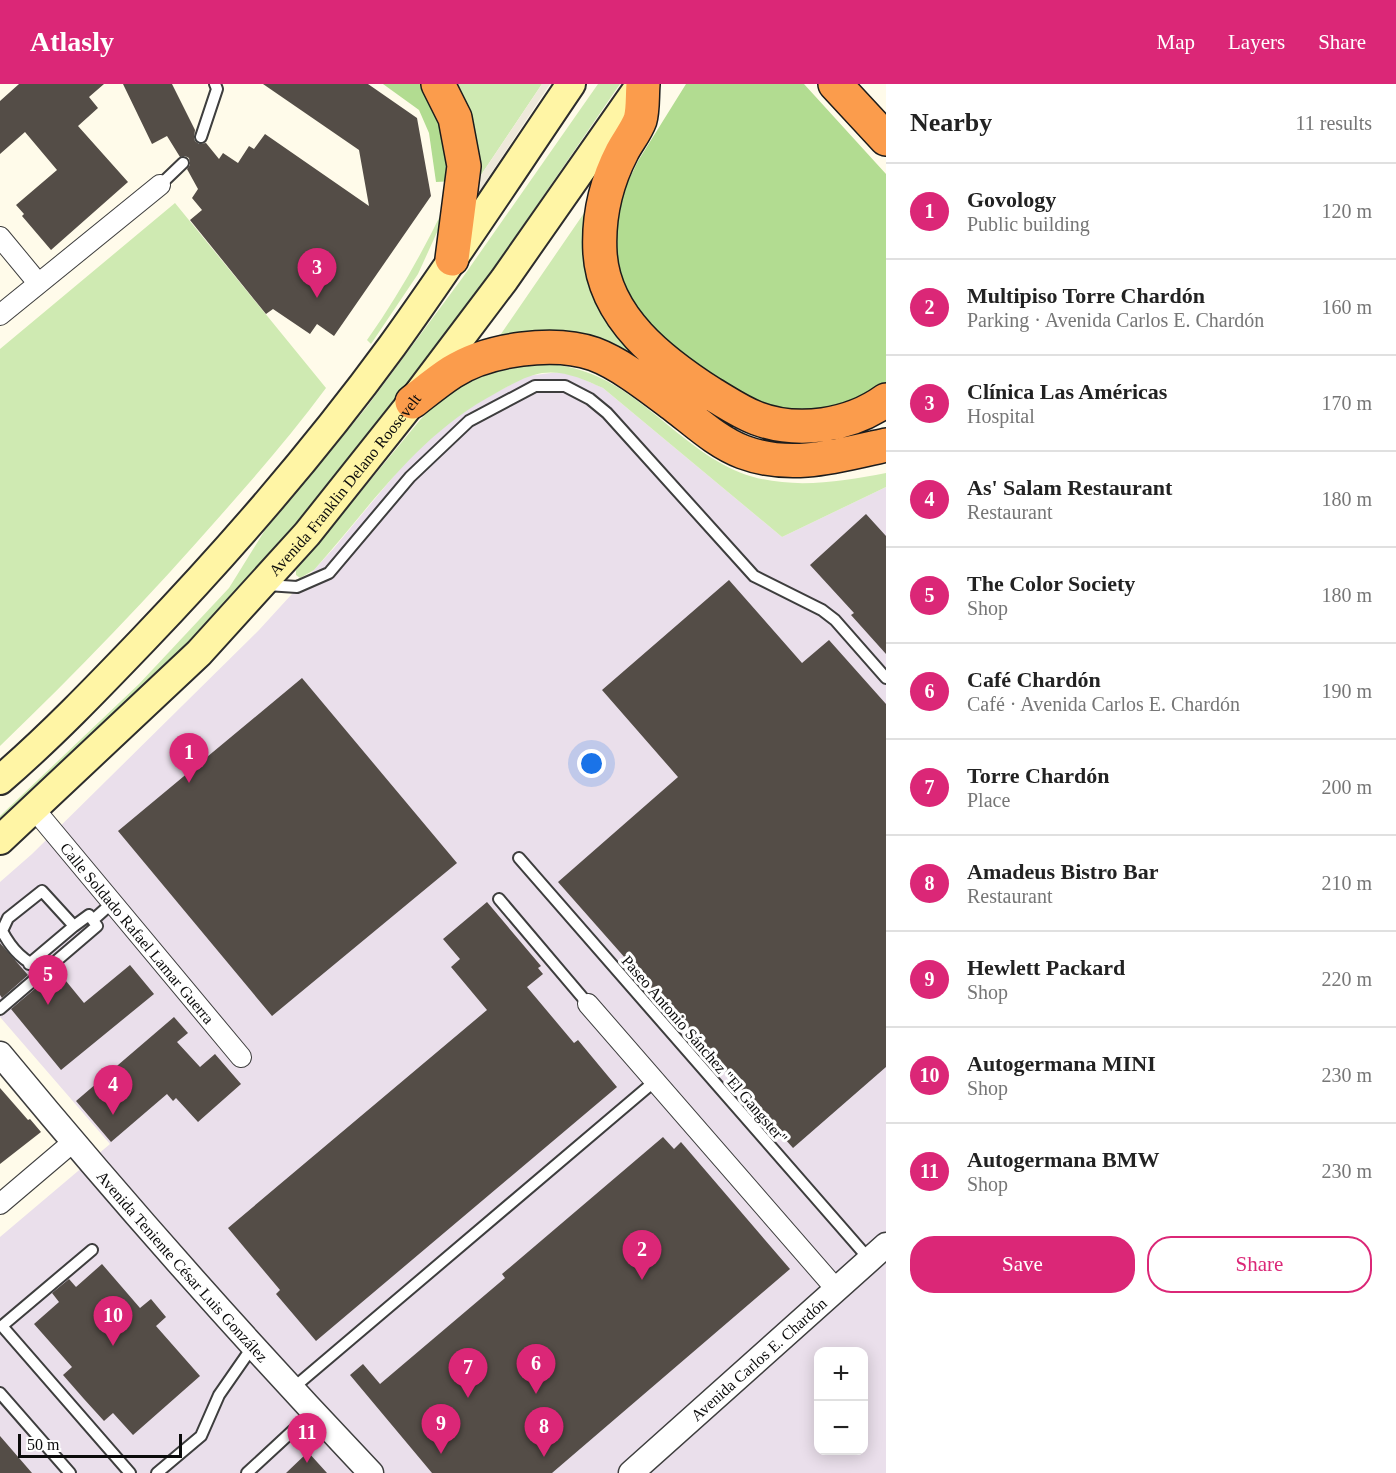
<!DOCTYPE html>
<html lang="en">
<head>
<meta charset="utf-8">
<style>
  :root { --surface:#fff; --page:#f2f2f2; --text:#222; --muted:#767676; --line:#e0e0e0; --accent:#db2777 }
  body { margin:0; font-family:Georgia,serif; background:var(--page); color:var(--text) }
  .controls { position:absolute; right:18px; bottom:18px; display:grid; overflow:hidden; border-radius:12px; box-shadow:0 3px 15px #0003 }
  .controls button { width:54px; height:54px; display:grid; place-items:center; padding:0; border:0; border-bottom:2px solid var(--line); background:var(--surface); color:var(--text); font:30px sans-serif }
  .scale { position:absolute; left:18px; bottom:15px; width:164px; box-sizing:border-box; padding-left:6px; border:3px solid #0b0b0b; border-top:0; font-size:16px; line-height:21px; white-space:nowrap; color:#0b0b0b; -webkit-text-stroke:4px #fff; paint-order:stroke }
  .you { position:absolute; left:592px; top:680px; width:21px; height:21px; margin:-15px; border:4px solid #fff; border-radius:50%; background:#1a73e8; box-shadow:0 0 0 9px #1a73e833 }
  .badge { display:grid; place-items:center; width:39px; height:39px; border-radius:50%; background:var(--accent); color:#fff; font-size:20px; font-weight:700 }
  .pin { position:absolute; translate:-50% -50px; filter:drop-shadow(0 2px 3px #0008) }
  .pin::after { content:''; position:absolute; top:32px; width:21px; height:18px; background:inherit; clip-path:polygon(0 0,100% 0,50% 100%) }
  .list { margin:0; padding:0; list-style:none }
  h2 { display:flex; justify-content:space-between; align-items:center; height:78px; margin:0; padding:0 24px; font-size:26px }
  h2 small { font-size:20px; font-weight:400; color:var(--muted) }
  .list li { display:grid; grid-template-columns:39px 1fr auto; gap:18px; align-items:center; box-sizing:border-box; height:96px; padding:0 24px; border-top:2px solid var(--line) }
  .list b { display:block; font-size:22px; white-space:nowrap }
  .list p { margin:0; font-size:20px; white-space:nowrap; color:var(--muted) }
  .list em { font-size:20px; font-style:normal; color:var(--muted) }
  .actions { display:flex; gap:12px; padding:18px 24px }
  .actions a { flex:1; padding:14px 0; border:2px solid var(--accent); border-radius:24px; text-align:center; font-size:21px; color:var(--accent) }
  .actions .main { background:var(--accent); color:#fff }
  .map { position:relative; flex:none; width:886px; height:1389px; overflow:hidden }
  header { display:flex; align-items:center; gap:36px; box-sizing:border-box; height:84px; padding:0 30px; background:var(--accent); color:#fff }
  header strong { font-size:28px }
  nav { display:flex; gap:33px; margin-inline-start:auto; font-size:21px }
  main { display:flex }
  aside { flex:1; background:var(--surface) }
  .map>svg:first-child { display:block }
</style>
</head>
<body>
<header>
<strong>Atlasly</strong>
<nav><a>Map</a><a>Layers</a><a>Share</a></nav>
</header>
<main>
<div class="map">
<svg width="886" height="1389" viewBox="0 0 886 1389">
  <rect width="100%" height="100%" fill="#fffbea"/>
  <path fill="#eadfeb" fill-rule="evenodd" d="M559 288 576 292 603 304 782 453 886 403V1389H0V1153L110 1060 0 933V798L32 770 259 546 334 464 408 375 448 339 478 318 527 292ZM818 1268H864V1366H818Z"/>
  <path fill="#cfeab2" d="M451 0H542L471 106Z
    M598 0H620L478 207 381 335 279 460 174 576 0 746V732L139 600 229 504 265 446 366 324 463 193Z
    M593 116 637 273 631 279 490 266Z
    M175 119 326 304C293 349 257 390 221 431 151 511 77 588 0 662V265Z
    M449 122 418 190 371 260 367 256C396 215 420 173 442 128Z
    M549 280C622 286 659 342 717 377 768 409 830 400 886 389V403L782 453 603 304C583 295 564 286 542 289 525 292 511 301 496 309 417 351 372 421 314 486L300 494 296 491V486L420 336C459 295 495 284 549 280Z"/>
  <path fill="#b2dc91" d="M383 0H429L443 21 454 97 436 98 429 49 419 26Z
    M686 0H804L886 90V298L860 314 827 326 786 330 754 319 669 264 635 224 614 182 610 135 638 77Z"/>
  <path fill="#eee9da" d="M542 0H550L469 123 471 106Z"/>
  <path fill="#544d47" d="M19 0H104L89 13 98 24 78 42 128 98 51 166 22 132 24 130 16 121 57 86 25 48 0 70V17Z
    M123 0H172L195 46 194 54 195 57 199 60 206 59 219 75 223 69 238 79 249 62 254 65 265 50 369 122 359 66 263 0H368L417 34 431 112 334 252 317 240 310 250 273 225 266 230 190 136 202 126 192 114 198 105 187 85 190 81 189 74 185 72 180 73 167 52 152 60Z
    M866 430 886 452V570L851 531 854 529 810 481Z
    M729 496 802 579 829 556 886 620V983L793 1064 558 798 678 693 602 606Z
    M302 594 457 779 272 932 118 747Z
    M487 818 541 882 538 884 543 890 527 903 574 959 578 956 617 1003 316 1257 276 1210 280 1206 228 1144 487 926 451 883 460 875 443 855Z
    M0 859 28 891 2 914 0 911Z
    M130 881 154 910 61 986 11 925 57 886 84 919Z
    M174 933 188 949 177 958 200 983 215 970 241 1000 198 1038 176 1014 173 1017 167 1010 111 1058 76 1017Z
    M0 1004 28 1036 30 1035 41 1048 0 1080Z
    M663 1053 674 1065 681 1058 790 1185 552 1389H432L350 1291 363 1280 380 1300 505 1194 502 1190Z
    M102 1180 140 1224 151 1215 166 1233 156 1242 200 1292 133 1351 113 1329 104 1337 84 1315 63 1291 72 1283 34 1240 59 1218 52 1209 69 1195 76 1203Z
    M0 1352 32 1389H0Z
    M308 1368 327 1389H286Z"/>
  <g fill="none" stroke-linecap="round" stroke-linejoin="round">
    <defs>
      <path id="service" d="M201 53 217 5 215 0
        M160 101 183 79
        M267 501 297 503 329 489 410 393 469 337 535 302H565L590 315 607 329 754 492 822 526 835 536 886 594
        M519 774 869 1175
        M499 815 588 920
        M93 836 112 819
        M29 880 74 842
        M0 925 97 842 89 831 74 842 42 807 8 834 2 847C12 866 24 878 44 886
        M92 1166 2 1242 130 1389
        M292 1305 655 997
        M0 1309 70 1389
        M157 1389 201 1352 219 1311 253 1262
        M247 1389 313 1328"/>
      <g id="minor">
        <path d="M0 153 38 199"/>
        <path d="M0 231 160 101"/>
        <path id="s1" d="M35 726 241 973"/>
        <path d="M588 920 836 1205"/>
        <path d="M0 1120 73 1058"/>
      </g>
      <g id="tertiary">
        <path id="s2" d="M0 970C119 1114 243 1254 371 1389"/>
        <path id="s3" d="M631 1389 886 1161"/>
      </g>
      <g id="secondary">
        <path d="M0 696C50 653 97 604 143 556 231 464 316 366 392 262 454 176 512 87 571 0"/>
        <path id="s4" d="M0 756 199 569 307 450 412 318 504 196 641 0"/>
      </g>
      <path id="motorway" d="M438 0 455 34 464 82 452 175
        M643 0C642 11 643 26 640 36 636 47 627 58 622 68 606 99 598 134 600 169 604 234 662 278 712 310 726 318 740 328 756 334 798 350 850 342 886 316
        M835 0 886 55
        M412 318C425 308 438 297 452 288 488 265 554 256 594 270 621 280 651 304 675 322 696 338 717 358 743 368 791 386 837 372 886 361"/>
    </defs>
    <use href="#service" stroke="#3e3e3e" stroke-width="14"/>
    <use href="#minor" stroke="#3e3e3e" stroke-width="22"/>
    <use href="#tertiary" stroke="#3e3e3e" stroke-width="27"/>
    <use href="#secondary" stroke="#2d2d2d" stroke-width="32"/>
    <use href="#motorway" stroke="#1c1c1c" stroke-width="36"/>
    <use href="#service" stroke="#fff" stroke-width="10"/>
    <use href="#minor" stroke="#fff" stroke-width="20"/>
    <use href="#tertiary" stroke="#fff" stroke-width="24"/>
    <use href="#secondary" stroke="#fff5a5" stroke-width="28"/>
    <use href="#motorway" stroke="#fb9c4c" stroke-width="33"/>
  </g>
  <g text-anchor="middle" stroke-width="6" stroke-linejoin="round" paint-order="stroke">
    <g font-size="16" fill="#0b0b0b" stroke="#fff">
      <text dy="6" stroke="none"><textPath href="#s4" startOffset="496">Avenida Franklin Delano Roosevelt</textPath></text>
      <text dy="6" stroke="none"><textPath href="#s1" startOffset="160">Calle Soldado Rafael Lamar Guerra</textPath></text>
      <text transform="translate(705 965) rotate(49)" y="6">Paseo Antonio Sánchez "El Gangster"</text>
      <text dy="6" stroke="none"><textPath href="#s2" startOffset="280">Avenida Teniente César Luis González</textPath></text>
      <text dy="6" stroke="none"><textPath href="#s3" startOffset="171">Avenida Carlos E. Chardón</textPath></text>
    </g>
  </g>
</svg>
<div class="controls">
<button>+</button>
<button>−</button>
</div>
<div class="scale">50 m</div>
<div class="you"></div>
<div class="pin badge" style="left:189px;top:699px">1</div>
<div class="pin badge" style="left:642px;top:1196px">2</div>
<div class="pin badge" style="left:317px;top:214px">3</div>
<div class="pin badge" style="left:113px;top:1031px">4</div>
<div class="pin badge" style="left:48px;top:921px">5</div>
<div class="pin badge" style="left:536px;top:1310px">6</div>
<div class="pin badge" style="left:468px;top:1314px">7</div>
<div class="pin badge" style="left:544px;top:1373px">8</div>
<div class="pin badge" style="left:441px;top:1370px">9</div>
<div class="pin badge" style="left:113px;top:1262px">10</div>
<div class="pin badge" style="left:307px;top:1379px">11</div>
</div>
<aside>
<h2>Nearby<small>11 results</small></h2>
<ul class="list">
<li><span class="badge">1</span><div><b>Govology</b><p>Public building</p></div><em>120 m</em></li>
<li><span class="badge">2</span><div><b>Multipiso Torre Chardón</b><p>Parking · Avenida Carlos E. Chardón</p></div><em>160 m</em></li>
<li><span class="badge">3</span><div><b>Clínica Las Américas</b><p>Hospital</p></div><em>170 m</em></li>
<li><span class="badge">4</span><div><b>As' Salam Restaurant</b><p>Restaurant</p></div><em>180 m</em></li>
<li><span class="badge">5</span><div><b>The Color Society</b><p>Shop</p></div><em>180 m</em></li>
<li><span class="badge">6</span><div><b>Café Chardón</b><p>Café · Avenida Carlos E. Chardón</p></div><em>190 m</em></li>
<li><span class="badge">7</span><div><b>Torre Chardón</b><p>Place</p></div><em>200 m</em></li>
<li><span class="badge">8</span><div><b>Amadeus Bistro Bar</b><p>Restaurant</p></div><em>210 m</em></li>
<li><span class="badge">9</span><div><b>Hewlett Packard</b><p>Shop</p></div><em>220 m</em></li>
<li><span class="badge">10</span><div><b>Autogermana MINI</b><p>Shop</p></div><em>230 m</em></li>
<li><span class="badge">11</span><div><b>Autogermana BMW</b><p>Shop</p></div><em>230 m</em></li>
</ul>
<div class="actions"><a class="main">Save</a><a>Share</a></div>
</aside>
</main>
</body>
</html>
